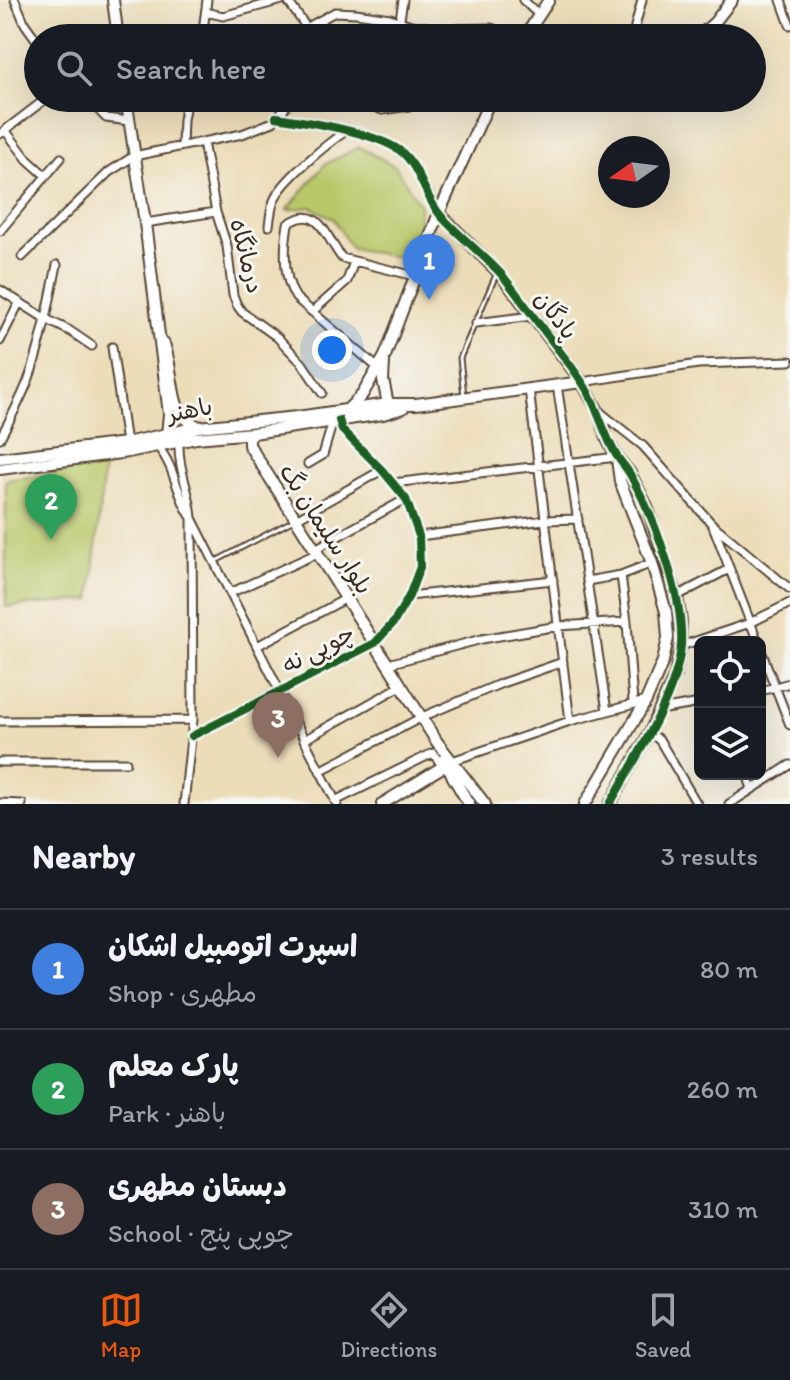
<!DOCTYPE html>
<html lang="en">
<head>
<meta charset="utf-8">
<style>
  :root { --surface:#171b24; --page:#242831; --text:#f1f3f6; --muted:#9ea1a6; --line:#363941; --accent:#ea580c }
  body { margin:0; font-family:Itim,"Playpen Sans Arabic",sans-serif; background:var(--page); color:var(--text) }
  .controls { position:absolute; right:24px; bottom:24px; display:grid; overflow:hidden; border-radius:12px; box-shadow:0 8px 32px #0002 }
  .controls button { width:72px; height:72px; display:grid; place-items:center; padding:0; border:0; border-bottom:2px solid var(--line); background:var(--surface); color:var(--text); font:40px sans-serif }
  .compass { position:absolute; left:598px; top:136px; width:72px; height:72px; border-radius:50%; background:var(--surface); box-shadow:0 8px 32px #0002; rotate:256deg }
  .you { position:absolute; left:332px; top:350px; width:28px; height:28px; margin:-20px; border:6px solid #fff; border-radius:50%; background:#1a73e8; box-shadow:0 0 0 12px #1a73e833 }
  .badge { display:grid; place-items:center; width:52px; height:52px; border-radius:50%; background:var(--accent); color:#fff; font-size:26px; font-weight:700 }
  .pin { position:absolute; translate:-50% -66px; filter:drop-shadow(0 2px 4px #0008) }
  .pin::after { content:''; position:absolute; top:42px; width:28px; height:24px; background:inherit; clip-path:polygon(0 0,100% 0,50% 100%) }
  .list { margin:0; padding:0; list-style:none }
  h2 { display:flex; justify-content:space-between; align-items:center; height:104px; margin:0; padding:0 32px; font-size:34px }
  h2 small { font-size:26px; font-weight:400; color:var(--muted) }
  .list li { display:grid; grid-template-columns:52px 1fr auto; gap:24px; align-items:center; box-sizing:border-box; height:120px; padding:0 32px; border-top:2px solid var(--line) }
  .list b { display:block; font-size:30px; white-space:nowrap }
  .list p { margin:0; font-size:26px; white-space:nowrap; color:var(--muted) }
  .list em { font-size:26px; font-style:normal; color:var(--muted) }
  .icon { flex:none; width:44px; height:44px; fill:none; stroke:currentColor; stroke-width:2; stroke-linecap:round; stroke-linejoin:round }
  .map { position:relative; flex:none; width:790px; height:804px; overflow:hidden }
  .search { position:absolute; background:var(--surface); box-shadow:0 8px 32px #0002; left:24px; right:24px; top:24px; height:88px; display:flex; align-items:center; gap:20px; box-sizing:border-box; padding:0 28px; border-radius:44px; color:var(--muted); font-size:30px }
  .sheet { height:464px; background:var(--surface) }
  nav { display:flex; justify-content:space-around; align-items:center; box-sizing:border-box; height:112px; border-top:2px solid var(--line); background:var(--surface); font-size:22px; color:var(--muted) }
  nav a { display:grid; justify-items:center; gap:4px }
  nav .on { color:var(--accent) }
  .map>svg:first-child { display:block }
</style>
</head>
<body>
<div class="map">
<svg width="790" height="804" viewBox="0 0 790 804">
  <rect width="100%" height="100%" fill="#f6f6f2"/>
  <filter id="ink" filterUnits="userSpaceOnUse"><feTurbulence type="fractalNoise" baseFrequency=".0125" numOctaves="2"/><feDisplacementMap in="SourceGraphic" scale="16" xChannelSelector="R" yChannelSelector="G"/><feConvolveMatrix kernelMatrix="1 2 1 2 8 2 1 2 1" color-interpolation-filters="sRGB"/></filter>
  <filter id="wash" filterUnits="userSpaceOnUse"><feTurbulence type="fractalNoise" baseFrequency=".006" numOctaves="4" result="noise"/><feDisplacementMap in="SourceGraphic" scale="32" xChannelSelector="R" yChannelSelector="G"/><feGaussianBlur stdDeviation="1.8" result="paint"/><feColorMatrix in="noise" values="0 0 0 0 0 0 0 0 0 0 0 0 0 0 0 0 0 1.4 0 .05"/><feComposite in="paint" operator="in"/></filter>
  <g filter="url(#wash)">
    <rect width="100%" height="100%" fill="#ecddb9"/>
    <path fill="#b9c769" stroke="#7a7844" stroke-width="2" d="M359 147 395 166 420 205 419 235 405 259 351 248 333 218 311 207 287 210 325 164Z
      M104 466 91 600 6 607V480Z"/>
  </g>
  <g filter="url(#ink)">
    <g fill="none" stroke-linecap="round" stroke-linejoin="round">
      <defs>
        <path id="lane" d="M464 396 460 358 496 275
          M214 562 292 521"/>
        <path id="street" d="M15 0 25 24 38 42
          M287 0 314 38
          M523 0 539 15
          M781 0 790 25
          M206 12 223 16 282 0
          M529 31 562 36 605 38
          M202 38 207 0
          M288 38 335 12 356 13 390 18 411 25 443 29 491 28 517 38
          M397 38 403 0
          M472 38 487 30
          M632 38 642 0
          M87 98 106 118 129 121
          M353 98 382 110 464 98
          M276 117C305 122 383 134 403 154 419 170 427 194 439 213
          M5 130 28 160 46 176
          M0 134 47 98
          M203 142 216 212 227 246 233 295 237 305 242 312 277 337 302 363 322 393
          M182 146 183 120 187 98
          M145 223 216 212
          M269 226C270 218 271 208 274 201 280 182 329 142 346 131
          M0 231 61 158
          M22 257 109 172 134 156 242 134 273 122 293 98
          M0 290 46 319 70 331 92 346
          M312 312 347 281 354 262
          M476 323 532 316
          M0 341 19 303
          M112 347 126 443
          M378 368 296 298C283 278 284 248 288 224 320 202 326 239 342 258L415 276
          M582 382 698 364 790 361
          M557 385 607 711
          M529 389 570 721
          M600 412 643 446 712 524 790 589
          M0 438C10 420 20 401 28 381 42 343 49 304 57 265
          M179 442C178 470 190 491 192 518L193 720 184 804
          M158 447C176 468 176 496 192 518L337 804
          M308 464 323 455 333 421
          M393 483 617 457
          M296 519 382 470
          M713 526 758 642
          M419 536 545 520 578 519
          M315 549 406 499
          M621 575 627 622 633 703
          M587 581 621 575 652 563
          M230 593 318 553
          M409 596 553 580
          M677 596 729 569
          M257 646 347 598
          M681 646 750 623 790 603
          M760 648 790 725
          M388 664 482 639 558 626 627 622
          M760 691 790 683
          M660 710 700 703
          M0 721 193 720
          M650 732 660 741 697 804
          M192 736 375 643 394 622 409 596 420 567 419 536 406 499 382 470 342 430 339 420
          M304 740 401 686
          M452 761 570 721 646 701
          M0 762H126
          M320 771 422 717 502 683 563 662
          M747 774 752 789
          M335 801 433 753 443 767
          M0 803 22 804
          M729 804 790 765"/>
        <path id="secondary" d="M113 0 118 38
          M524 38 549 0
          M697 38 714 23 732 0
          M126 98 145 223 169 414 167 435
          M439 213 502 276 582 382 598 411 608 441 617 457 630 473 647 506 677 596 681 621V646L675 675 650 732 610 804
          M164 344C172 364 171 400 182 415 186 420 193 423 198 427
          M384 362 383 380 388 404 387 410
          M347 410 362 395 385 356 439 213 491 98
          M253 433 249 438V445L437 742 485 804
          M0 458 126 443 198 427 297 417 388 404H416L582 382
          M0 469 128 452 196 438 253 433 383 414 403 408
          M445 758 453 777 469 804
          M382 804 452 761
          M585 804 646 701 663 661 668 638 666 612 652 563 620 481 617 459"/>
      </defs>
      <use href="#lane" stroke="#564535" stroke-width="7"/>
      <use href="#street" stroke="#564535" stroke-width="11"/>
      <use href="#secondary" stroke="#564535" stroke-width="14"/>
      <use href="#lane" stroke="#fff" stroke-width="3"/>
      <use href="#street" stroke="#fff" stroke-width="7"/>
      <use href="#secondary" stroke="#fff" stroke-width="10"/>
      <defs>
        <path id="cycleway" d="M276 117C309 122 373 132 399 150 420 165 424 197 441 216 460 237 483 254 502 275 516 292 529 311 542 328 555 346 570 363 582 382 597 404 602 430 615 453 620 462 628 469 632 478 655 519 684 597 681 645 678 693 634 761 610 804
          M192 736 375 643 394 622 409 596 420 567 419 536 406 499 382 470 342 430 339 420"/>
      </defs>
      <use href="#cycleway" stroke="#f6f6f2" stroke-width="13"/>
      <use href="#cycleway" stroke="#1b5e20" stroke-width="8"/>
    </g>
  </g>
  <g text-anchor="middle" stroke-width="6" stroke-linejoin="round" paint-order="stroke">
    <g font-size="24" fill="#3b2a1e" stroke="#f6f6f2">
      <text transform="translate(247 256) rotate(76)" y="8">درمانگاه</text>
      <text transform="translate(556 315) rotate(53)" y="8">پادگان</text>
      <text transform="translate(190 410) rotate(-11)" y="8">باهنر</text>
      <text transform="translate(326 529) rotate(57)" y="8">بلوار سلیمان بگ</text>
      <text transform="translate(318 649) rotate(-27)" y="8">چوپی نه</text>
    </g>
  </g>
</svg>
<div class="controls">
<button><svg class="icon" aria-label="locate" viewBox="0 0 24 24"><circle cx="12" cy="12" r="6"/><path d="M12 2v4M12 18v4M2 12h4M18 12h4"/></svg></button>
<button><svg class="icon" aria-label="layers" viewBox="0 0 24 24"><path d="M12 4l9 5-9 5-9-5zM3 14l9 5 9-5"/></svg></button>
</div>
<svg class="compass" viewBox="-18 -18 36 36"><path d="M0-13l5 13h-10z" fill="#e53935"/><path d="M0 13l5-13h-10z" fill="#9ea1a6"/></svg>
<div class="you"></div>
<div class="pin badge" style="left:429px;top:300px;background:#3f7fe0">1</div>
<div class="pin badge" style="left:51px;top:540px;background:#2e9e5b">2</div>
<div class="pin badge" style="left:278px;top:758px;background:#8d6e63">3</div>
<div class="search"><svg class="icon" aria-label="search" viewBox="0 0 24 24"><circle cx="10" cy="10" r="6"/><path d="M15 15l6 6"/></svg>Search here</div>
</div>
<section class="sheet">
<h2>Nearby<small>3 results</small></h2>
<ul class="list">
<li><span class="badge" style="background:#3f7fe0">1</span><div><b>اسپرت اتومبیل اشکان</b><p>Shop · مطهری</p></div><em>80 m</em></li>
<li><span class="badge" style="background:#2e9e5b">2</span><div><b>پارک معلم</b><p>Park · باهنر</p></div><em>260 m</em></li>
<li><span class="badge" style="background:#8d6e63">3</span><div><b>دبستان مطهری</b><p>School · چوپی پنج</p></div><em>310 m</em></li>
</ul>
</section>
<nav>
<a class="on"><svg class="icon" aria-label="map" viewBox="0 0 24 24"><path d="M3 6l6-2 6 2 6-2v14l-6 2-6-2-6 2zM9 4v14M15 6v14"/></svg>Map</a>
<a><svg class="icon" aria-label="directions" viewBox="0 0 24 24"><path d="M12 3l9 9-9 9-9-9zM9 14v-3h6M13 9l2 2-2 2"/></svg>Directions</a>
<a><svg class="icon" aria-label="saved" viewBox="0 0 24 24"><path d="M7 4h10v16l-5-4-5 4z"/></svg>Saved</a>
</nav>
</body>
</html>
